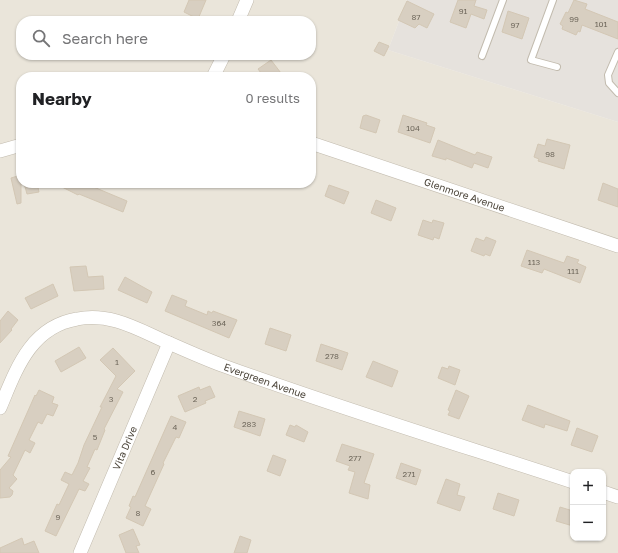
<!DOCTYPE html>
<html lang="en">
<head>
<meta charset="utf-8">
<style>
  :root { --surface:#fff; --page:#f6f6f6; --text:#202124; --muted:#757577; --line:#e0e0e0 }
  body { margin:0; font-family:"Golos Text",sans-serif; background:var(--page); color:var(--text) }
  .controls { position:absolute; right:12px; bottom:12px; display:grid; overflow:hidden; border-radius:8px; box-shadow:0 1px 3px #0004 }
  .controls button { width:36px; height:36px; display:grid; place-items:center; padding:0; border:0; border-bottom:1px solid var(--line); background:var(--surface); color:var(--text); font:20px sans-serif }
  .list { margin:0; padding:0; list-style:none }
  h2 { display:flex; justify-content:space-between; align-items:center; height:52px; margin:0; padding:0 16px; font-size:17px }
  h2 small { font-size:13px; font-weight:400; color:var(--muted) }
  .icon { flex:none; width:22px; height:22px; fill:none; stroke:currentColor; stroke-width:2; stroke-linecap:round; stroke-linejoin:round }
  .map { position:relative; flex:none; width:618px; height:553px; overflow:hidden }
  .search { position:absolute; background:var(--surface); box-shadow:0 1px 3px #0004; left:16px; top:16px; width:300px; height:44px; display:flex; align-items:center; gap:10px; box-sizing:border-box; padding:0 14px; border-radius:16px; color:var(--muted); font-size:15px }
  .panel { position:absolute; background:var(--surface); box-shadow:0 1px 3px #0004; left:16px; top:72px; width:300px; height:116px; border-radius:16px }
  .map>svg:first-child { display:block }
</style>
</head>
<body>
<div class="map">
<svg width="618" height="553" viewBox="0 0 618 553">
  <rect width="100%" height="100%" fill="#f6f3ec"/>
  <path fill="#eae5da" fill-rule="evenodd" d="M0 0H407L388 50 618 122V553H0ZM21 21H311V55H21ZM21 77H311V183H21ZM573 472H603V538H573Z"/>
  <path fill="#e6e2dd" d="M407 0H618V122L388 50Z"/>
  <path fill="#d8cfc1" stroke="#d3c7b4" d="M189 0H206L198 19 184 12Z
    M458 0H476L474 6 487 10 484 19 471 14 466 28 450 22Z
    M574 0 587 4 585 9 618 22V39L582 25 580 32 578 31 576 35 562 29 563 26 560 24 566 12 568 13Z
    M407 1 434 14 427 28 419 24 415 28 398 20Z
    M508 11 529 18 522 39 502 32Z
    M379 42 389 46 384 56 374 51Z
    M271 60 284 77H264L258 69Z
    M366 115 380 120 376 133 360 128 363 116Z
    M403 115 427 123 426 125 435 128 430 143 398 132Z
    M547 139 570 145 564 169 538 161 539 159 534 157 538 144 545 146Z
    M438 140 475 155 477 152 492 157 488 168 474 163 472 168 446 158V160L432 156Z
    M21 175V203L17 204 11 178Z
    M24 183H37L39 192 27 194Z
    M54 183H84L127 201 123 212 79 194 78 195Z
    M603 183 618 189V207L598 200Z
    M329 185 349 192 344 204 325 196Z
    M376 200 396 208 391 221 371 213Z
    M423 220 432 223 433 220 444 223 439 239 434 237 433 240 418 235Z
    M486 237 496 241 490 256 485 254 484 256 471 251 476 238 484 241Z
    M527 250 564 263 567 256 579 260 577 263 586 267 580 283 544 269 542 273 521 266Z
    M86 266 88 277 103 276 104 289 74 291 70 267Z
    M125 277 152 292 147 303 118 290Z
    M53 284 58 296 31 309 25 298Z
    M172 295 187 301 185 306 207 315 208 311 212 313 213 311 237 320 229 338 165 311Z
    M8 311 18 320 11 329 12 330 0 343V321Z
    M270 328 291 335 286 351 265 344Z
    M321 344 348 353 342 370 316 361Z
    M79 347 86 358 61 372 55 361Z
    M113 348 135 371 117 389 123 392 104 429 105 430 97 450 95 449 87 467 90 468 83 481 89 484 85 491 79 489 56 536 45 531 57 504 59 505 69 484 61 480 65 472 72 475 78 463 84 445 102 407H100L116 376 100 360Z
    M373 361 398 371 392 387 366 377Z
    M449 366 460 370 455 385 438 378 442 367 448 369Z
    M210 386 215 397 205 401 206 403 185 412 178 396 199 387 200 390Z
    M39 390 54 397 52 403 58 405 53 416 47 414 42 424 38 422 29 440 35 443 30 453 25 450 13 475 17 479 9 488 13 491 12 495 10 497 0 498V470L11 457 8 456 35 395 36 396Z
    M456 390 469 396 459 419 448 415 450 411 448 410Z
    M528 405 570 421 567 431 545 424 544 428 522 420Z
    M239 411 265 419 260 436 234 427Z
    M171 416 186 422 179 438 176 437 163 463 164 464 145 506 151 509 143 526 126 518 131 507 129 506 133 496 135 497Z
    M290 425 295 427 296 425 308 432 304 442 286 435Z
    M577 428 598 436 592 452 571 445Z
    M342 444 374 454 364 483 370 485 368 499 349 493 355 472 348 470 350 466 336 461Z
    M273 455 286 460 280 476 267 471Z
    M401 463 421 470 416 485 396 478Z
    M446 479 460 484 457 495 465 497 460 511 437 503Z
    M498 493 519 500 514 516 493 509Z
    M560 507 573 511V526L556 521Z
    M133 529 140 545 136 546 139 553H126L119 535Z
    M240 536 251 540 247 553H234Z
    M22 538 24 545 34 541 39 553H0V548Z"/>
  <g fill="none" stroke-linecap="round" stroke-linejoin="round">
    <defs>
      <path id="service" d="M553 0 531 60 557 67
        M618 52 608 75 609 83 618 93
        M482 56 503 0"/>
      <g id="minor">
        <path d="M238 21 247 0"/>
        <path d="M213 77 224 55"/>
        <path id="s1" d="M311 143 618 246"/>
        <path d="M0 151 21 145"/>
        <path id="s2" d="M0 408C16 370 30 327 77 319 111 312 139 330 169 343 187 351 205 359 224 366 339 408 457 444 573 482"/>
        <path d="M603 492 618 497"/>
        <path id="s3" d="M80 553 169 343"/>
      </g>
    </defs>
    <use href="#service" stroke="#c2bbae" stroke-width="8"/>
    <use href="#minor" stroke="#c2bbae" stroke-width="14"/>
    <use href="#service" stroke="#fff" stroke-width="6"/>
    <use href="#minor" stroke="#fff" stroke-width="13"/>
  </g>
  <g text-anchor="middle" stroke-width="4" stroke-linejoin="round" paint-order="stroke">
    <g font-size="8" fill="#6e675b">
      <text x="463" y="14">91</text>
      <text x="416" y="20">87</text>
      <text x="574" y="22">99</text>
      <text x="601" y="27">101</text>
      <text x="515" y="28">97</text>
      <text x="413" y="131">104</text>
      <text x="550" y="157">98</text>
      <text x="534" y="265">113</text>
      <text x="573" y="274">111</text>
      <text x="219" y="326">364</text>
      <text x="332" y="359">278</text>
      <text x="117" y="365">1</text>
      <text x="111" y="402">3</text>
      <text x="195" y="402">2</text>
      <text x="249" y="427">283</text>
      <text x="175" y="430">4</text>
      <text x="95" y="440">5</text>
      <text x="355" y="461">277</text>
      <text x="153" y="475">6</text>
      <text x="409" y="477">271</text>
      <text x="138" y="516">8</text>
      <text x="58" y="520">9</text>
    </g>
    <g font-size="10" fill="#4b4439" stroke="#fff">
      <text dy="4" stroke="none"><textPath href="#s1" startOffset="162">Glenmore Avenue</textPath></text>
      <text dy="4" stroke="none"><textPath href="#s2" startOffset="324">Evergreen Avenue</textPath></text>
      <text dy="4" stroke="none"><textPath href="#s3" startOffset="114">Vita Drive</textPath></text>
    </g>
  </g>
</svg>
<div class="controls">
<button>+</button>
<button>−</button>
</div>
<div class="search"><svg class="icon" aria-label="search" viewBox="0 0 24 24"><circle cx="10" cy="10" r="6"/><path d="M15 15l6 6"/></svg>Search here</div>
<section class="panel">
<h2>Nearby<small>0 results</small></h2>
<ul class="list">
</ul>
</section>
</div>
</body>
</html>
